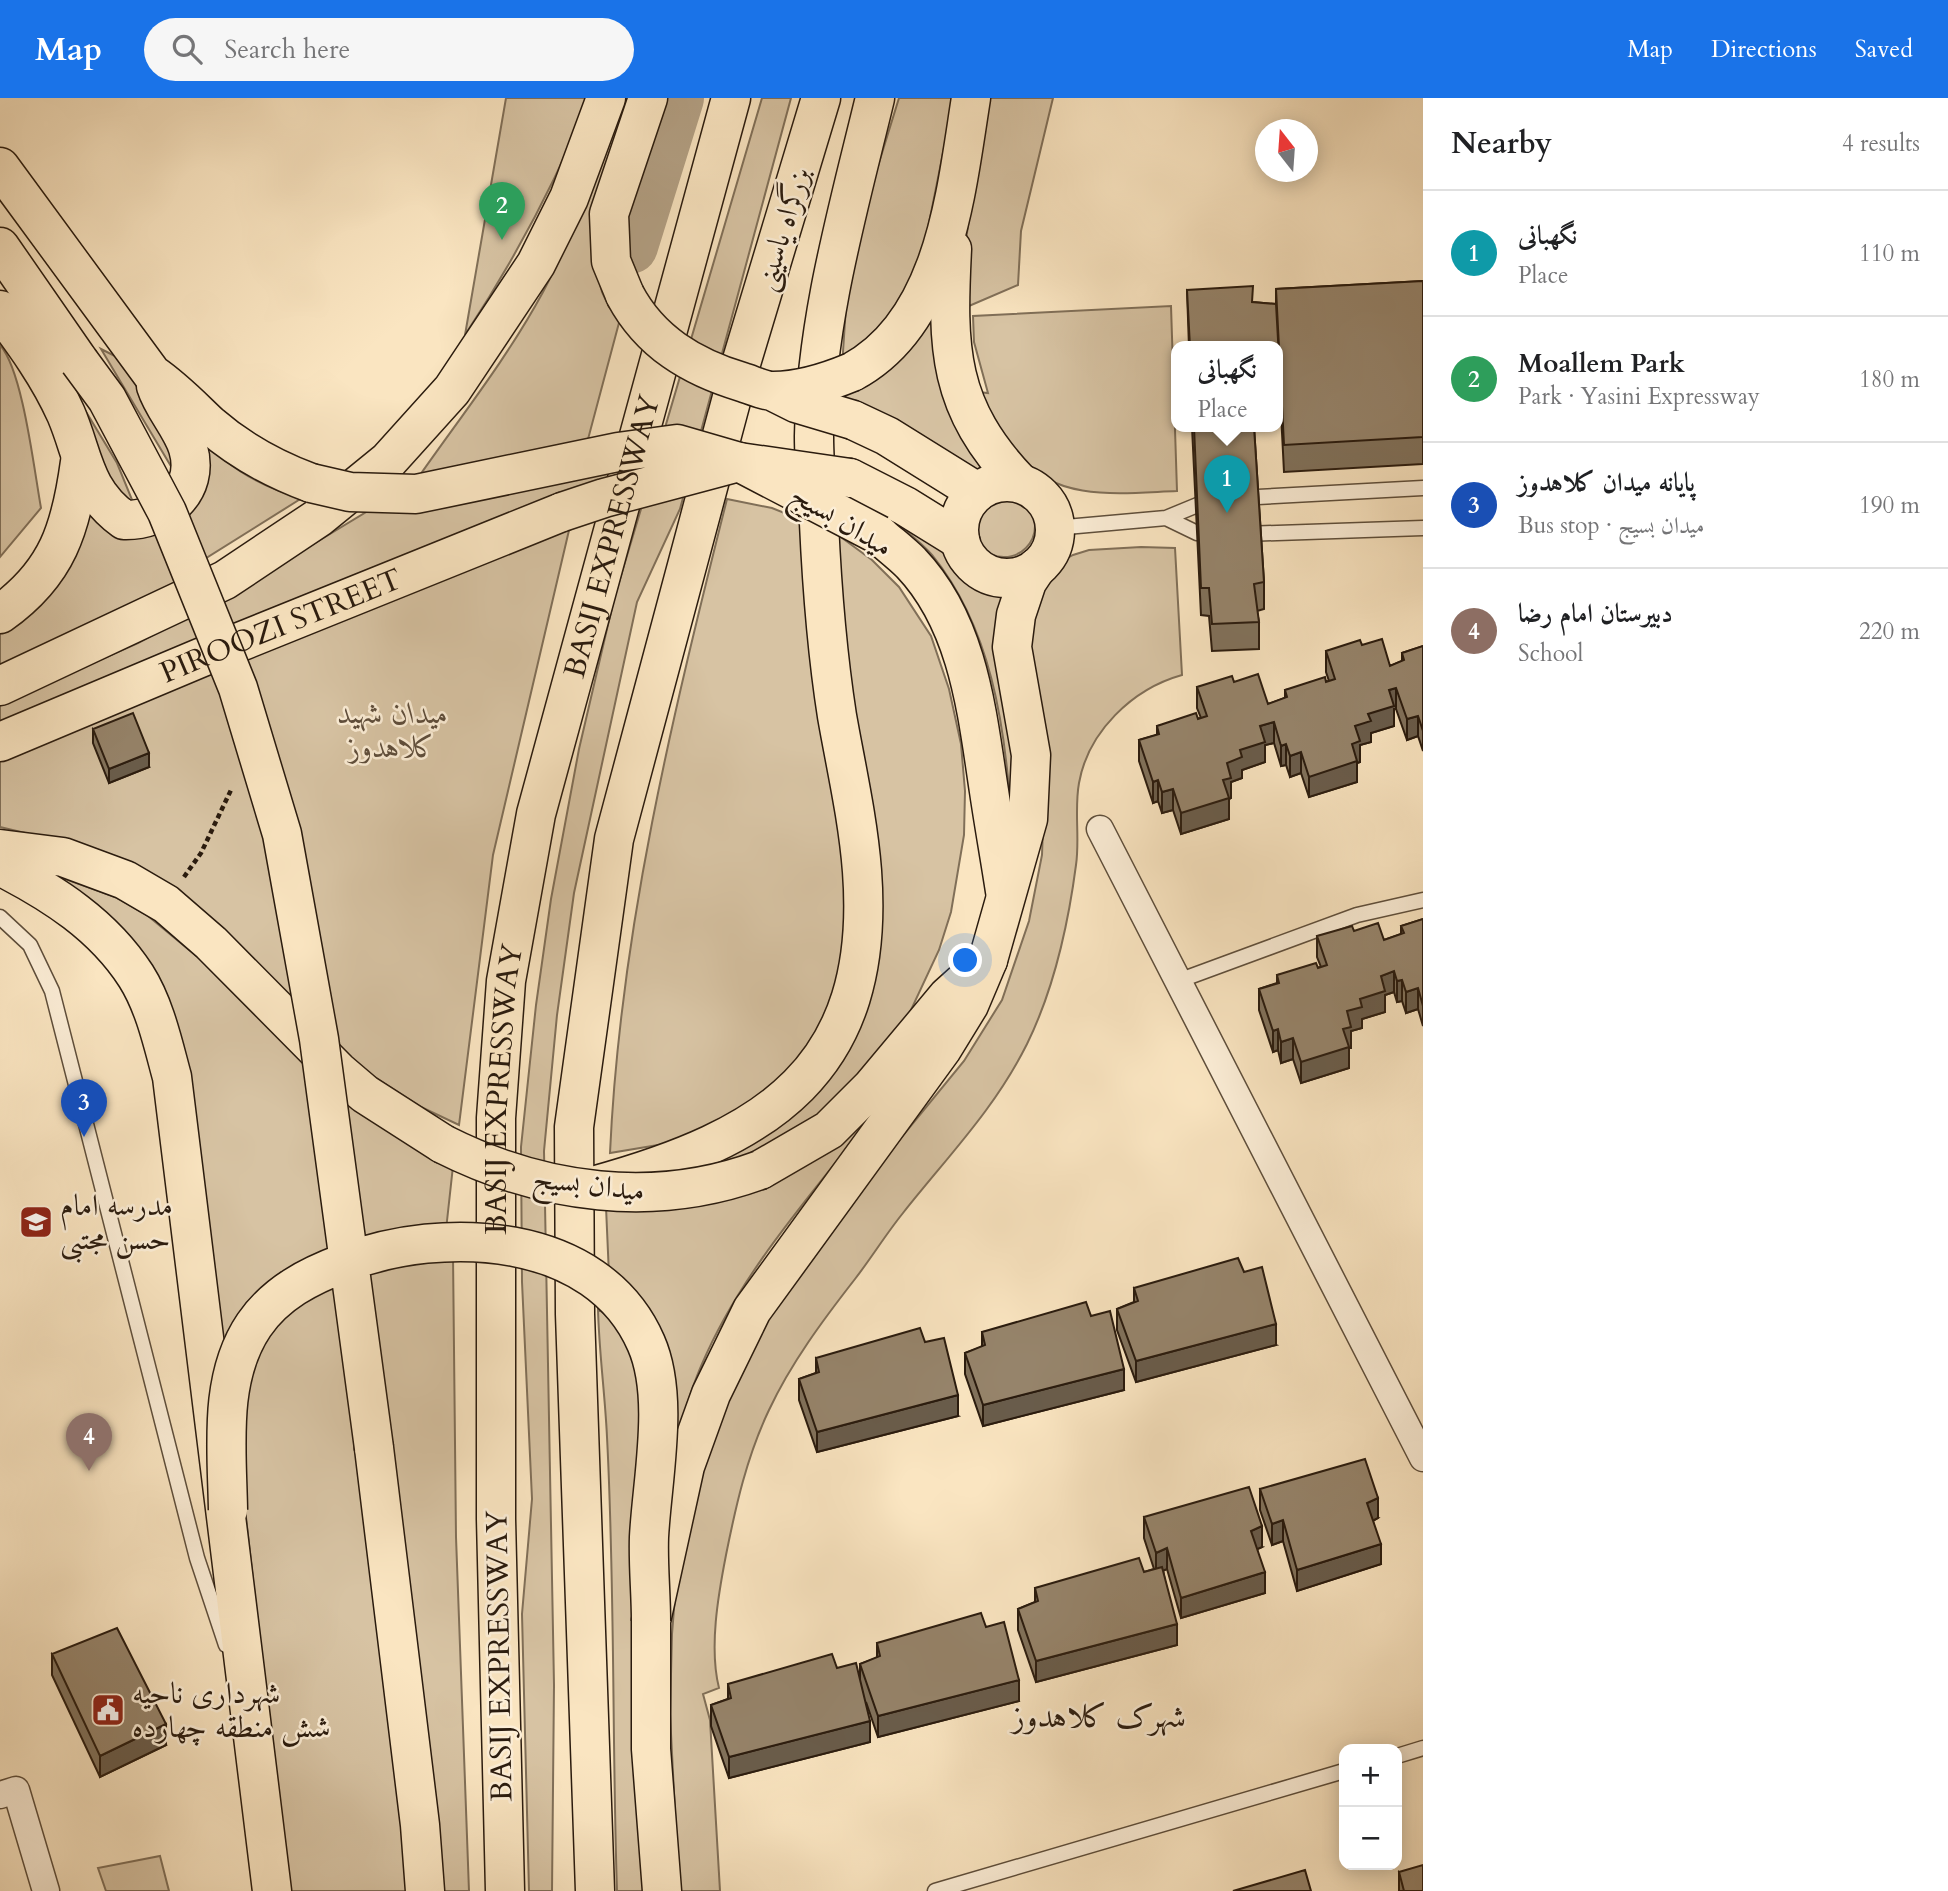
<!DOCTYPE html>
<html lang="en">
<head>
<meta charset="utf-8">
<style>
  :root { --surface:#fff; --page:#f6f6f6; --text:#202124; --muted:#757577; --line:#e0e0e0; --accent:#1a73e8 }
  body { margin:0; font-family:Cardo,Amiri,serif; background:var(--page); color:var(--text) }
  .controls { position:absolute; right:21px; bottom:21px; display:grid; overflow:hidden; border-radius:14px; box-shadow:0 4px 18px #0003 }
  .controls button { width:63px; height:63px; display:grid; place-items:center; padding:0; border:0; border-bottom:2px solid var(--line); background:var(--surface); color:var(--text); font:35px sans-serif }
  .compass { position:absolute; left:1255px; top:21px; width:63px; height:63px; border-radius:50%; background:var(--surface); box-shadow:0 4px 18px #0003; rotate:343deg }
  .you { position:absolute; left:966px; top:863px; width:24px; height:24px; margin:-18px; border:5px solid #fff; border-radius:50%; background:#1a73e8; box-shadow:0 0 0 10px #1a73e833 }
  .badge { display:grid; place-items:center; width:46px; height:46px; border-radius:50%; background:var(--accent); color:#fff; font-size:23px; font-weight:700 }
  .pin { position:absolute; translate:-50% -58px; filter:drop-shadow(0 2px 4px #0008) }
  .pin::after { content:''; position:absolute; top:37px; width:24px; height:21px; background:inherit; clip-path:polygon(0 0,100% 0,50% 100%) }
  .popup { position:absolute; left:1171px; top:243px; width:112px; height:91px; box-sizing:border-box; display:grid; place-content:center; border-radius:14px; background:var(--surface); filter:drop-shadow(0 2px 5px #0005); font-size:23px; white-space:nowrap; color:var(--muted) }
  .popup b { font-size:26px; color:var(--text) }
  .popup::after { content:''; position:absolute; left:50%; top:100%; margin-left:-14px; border:14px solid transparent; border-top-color:var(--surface) }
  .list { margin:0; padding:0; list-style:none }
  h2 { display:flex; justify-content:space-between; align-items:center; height:91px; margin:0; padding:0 28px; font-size:30px }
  h2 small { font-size:23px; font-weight:400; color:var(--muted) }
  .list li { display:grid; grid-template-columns:46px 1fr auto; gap:21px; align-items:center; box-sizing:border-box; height:126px; padding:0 28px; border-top:2px solid var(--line) }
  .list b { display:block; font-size:26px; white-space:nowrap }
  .list p { margin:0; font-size:23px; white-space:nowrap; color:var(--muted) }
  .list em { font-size:23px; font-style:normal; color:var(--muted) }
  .icon { flex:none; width:38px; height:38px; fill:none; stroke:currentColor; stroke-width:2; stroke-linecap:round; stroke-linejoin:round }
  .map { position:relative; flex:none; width:1423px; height:1793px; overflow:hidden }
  header { display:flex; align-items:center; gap:42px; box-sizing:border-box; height:98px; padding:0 35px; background:var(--accent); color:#fff }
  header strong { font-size:33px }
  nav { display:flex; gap:38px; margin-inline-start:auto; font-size:24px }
  .search { width:490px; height:63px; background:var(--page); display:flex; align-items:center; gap:18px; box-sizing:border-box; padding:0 24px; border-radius:38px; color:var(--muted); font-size:26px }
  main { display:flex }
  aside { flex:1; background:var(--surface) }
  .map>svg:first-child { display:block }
</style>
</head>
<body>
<header>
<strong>Map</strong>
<div class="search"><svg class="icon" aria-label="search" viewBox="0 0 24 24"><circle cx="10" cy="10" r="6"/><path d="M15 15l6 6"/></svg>Search here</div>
<nav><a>Map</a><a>Directions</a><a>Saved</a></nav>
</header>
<main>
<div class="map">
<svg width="1423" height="1793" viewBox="0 0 1423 1793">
  <rect width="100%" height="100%" fill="#fae5c1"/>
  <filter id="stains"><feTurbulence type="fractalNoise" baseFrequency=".00286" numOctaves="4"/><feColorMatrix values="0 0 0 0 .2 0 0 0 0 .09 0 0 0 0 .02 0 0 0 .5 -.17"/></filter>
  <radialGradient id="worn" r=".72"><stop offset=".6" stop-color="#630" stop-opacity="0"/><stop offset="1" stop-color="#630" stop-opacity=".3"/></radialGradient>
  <path fill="#d7c3a3" stroke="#806f58" stroke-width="2" d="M506 0H590C556 84 515 161 465 237Z
    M622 0H634L592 155 602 194 609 209 620 221 587 345 420 377C462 317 508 259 543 194 576 133 597 65 622 0Z
    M762 0H791L680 411 637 504 574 795 557 917 544 1053 554 1587 552 1793H529L522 1516 532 1401 522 1184 521 1049 536 907 551 801 579 651 614 501 653 371 233 533 219 503 368 413 654 367Z
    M899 0H954L914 200 842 269 846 208 861 123Z
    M985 0H1053L1021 133 1018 187 969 208 964 157Z
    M1171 208 1177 393C1123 395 1058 405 1018 358 1002 340 990 314 977 294L988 295 974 244 973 218Z
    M929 209 994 367 963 382 821 301Z
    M0 247C23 273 34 372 41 410L0 459Z
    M101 251 121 261 161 323 175 375Z
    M65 279 117 365 135 409 115 402Z
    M195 333C224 367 259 389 302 400L203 462 184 418Z
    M973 428a31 31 0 1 1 62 0a31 31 0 1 1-62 0Z
    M727 401 772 410 807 424 849 776 841 876 822 924 794 969 738 1017 670 1045 610 1055C620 832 673 616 727 401Z
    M84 413 160 431 183 482 0 568V526Z
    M892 421 938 440C954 474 974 500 1015 491L1011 717C1005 627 991 530 932 457 921 444 905 433 892 421Z
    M570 428 493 757 459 1027 421 1009 333 952 242 559Z
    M834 434 872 462 899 489 931 538 949 591 961 646 965 693 964 737 951 814 939 852 896 944 778 1056 666 1083 842 952 859 663Z
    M1141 449 1175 450 1182 577C1132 591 1088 634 1079 685 1074 712 1080 740 1076 767 1068 828 1054 891 1027 946 994 1012 948 1058 903 1115 886 1136 872 1159 855 1181 823 1222 791 1265 769 1312 747 1358 736 1407 726 1457 718 1498 709 1550 719 1590L703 1596 710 1622 720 1793H679L670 1616 672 1536 677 1473 711 1332 764 1222 864 1085 964 963 1002 902 1029 823 1042 757 1044 702 1021 541 1055 467 1073 457 1089 452Z
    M196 514 207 543 0 628V606L138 545Z
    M218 570 266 735 300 914 71 746 0 729V657Z
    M60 779 115 799 148 818 211 870 307 968 335 1157 221 1285 124 840Z
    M339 996 453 1068 446 1132 360 1146Z
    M875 1015C814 1094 742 1172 702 1266 690 1293 682 1323 673 1352L674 1295 609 1177 606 1109Z
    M453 1157 456 1439 469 1793H440L364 1169Z
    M338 1181 410 1793H288L239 1357 244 1274 282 1215Z
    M598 1211 620 1228 646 1288V1793H617C612 1642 615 1490 607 1339 605 1296 599 1254 598 1211Z
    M160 1758 169 1793H106L98 1770Z"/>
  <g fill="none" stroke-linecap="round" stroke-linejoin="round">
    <path stroke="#b3a084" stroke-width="56" d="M630 148 676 0"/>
    <defs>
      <path id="lane" d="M1239 400 1423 390
        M1166 420 1197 435 1214 437
        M1055 430 1166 420 1212 401
        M1245 436 1423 430
        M0 819 30 847 52 893 197 1460 226 1547
        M1178 883 1357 817 1423 802
        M1397 1658 1423 1650
        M935 1793 1344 1673"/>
      <path id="street" d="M1100 731 1423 1360
        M0 1697 16 1692 46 1793"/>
      <g id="primary">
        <path d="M0 69 152 276C174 291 190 308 209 326 240 353 273 371 311 385"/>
        <path d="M0 212C25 245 49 278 66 316 84 358 83 392 124 422 163 423 201 394 188 350 181 328 163 310 156 288"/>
        <path d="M879 437C889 446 901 455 911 465 969 526 977 615 989 693 994 727 1000 760 1005 793"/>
        <path d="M0 516C58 475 71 430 80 364"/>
        <path d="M0 588 225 482 318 420 388 363 452 292 536 166 569 100 606 0"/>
        <path id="s1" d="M0 644 200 560 562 414"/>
        <path d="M0 751 63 759 125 782 166 806 211 845 338 973 365 996 443 1046"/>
        <path d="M760 1072 829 1032 872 989 948 898 988 862"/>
      </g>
      <g id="highway">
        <path d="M0 149 79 263"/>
        <path d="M952 151C947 250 947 309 1020 385"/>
        <path d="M625 197 611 163 609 116 648 0"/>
        <path d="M852 274C945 224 956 94 971 0"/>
        <path d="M853 322 887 338 977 394"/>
        <path d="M850 380 905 408 960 442"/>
        <circle cx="1007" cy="432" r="48"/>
        <path d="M0 768C53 795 103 827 136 878 155 908 163 946 172 979L272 1793"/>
        <path d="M593 1088C767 1040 877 973 862 773 858 721 846 669 837 618 827 554 822 490 819 425 817 396 814 367 814 338 816 222 848 112 875 0"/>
        <path d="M374 1350 420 1727 425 1793"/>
        <path id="s2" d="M505 1793 496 1421V1020L506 883 536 716 731 0"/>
        <path d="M595 1793 575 1216 574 1029 614 741 742 262 821 0"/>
        <path d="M662 1793 651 1651V1523L685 1368 711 1296 752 1212 942 951 969 907 988 862 1028 721 1031 657 1012 549 1016 517 1027 484 1037 469"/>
      </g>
    </defs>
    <use href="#lane" stroke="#5e4e3b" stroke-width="17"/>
    <use href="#street" stroke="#5e4e3b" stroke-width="29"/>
    <use href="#primary" stroke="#2a1b0e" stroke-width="41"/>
    <use href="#highway" stroke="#2a1b0e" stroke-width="41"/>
    <path stroke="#2a1b0e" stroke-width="4.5" stroke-dasharray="5 3.5" stroke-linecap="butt" d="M184 779 201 755 231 692"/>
    <use href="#lane" stroke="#fceed7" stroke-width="14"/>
    <use href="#street" stroke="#fceed7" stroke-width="26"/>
    <use href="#primary" stroke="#fae5c1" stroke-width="38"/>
    <use href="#highway" stroke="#fae5c1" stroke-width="38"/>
    <defs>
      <path id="primary-bridge" d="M311 385 350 394 416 396 618 354 677 346 739 364 879 437
        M562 414 604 400 739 364
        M443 1046C542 1096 655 1111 760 1072"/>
      <path id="highway-bridge" d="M625 197C650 244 692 269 742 284 752 287 764 293 773 293 799 293 828 284 852 274
        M79 263 107 301 167 414 238 590 282 736 319 941 374 1350
        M774 294 796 305 853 322
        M739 364 850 380
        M228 1412C227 1351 218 1280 254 1227 276 1195 309 1178 344 1165 443 1127 597 1133 646 1245 670 1299 652 1381 649 1439 648 1467 651 1495 651 1523"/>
    </defs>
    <use href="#primary-bridge" stroke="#2a1b0e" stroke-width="41" stroke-linecap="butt"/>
    <use href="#highway-bridge" stroke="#2a1b0e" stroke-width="41" stroke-linecap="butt"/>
    <use href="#primary-bridge" stroke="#fae5c1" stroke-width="38"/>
    <use href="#highway-bridge" stroke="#fae5c1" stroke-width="38"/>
  </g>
  <path fill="#81725c" stroke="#2a1b0e" stroke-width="2" d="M1423 183V366L1284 374 1281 315 1278 316V249H1189L1187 192 1253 204 1276 206V191Z
    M1192 329H1254L1264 484V511L1257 513 1259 524V551L1212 553 1209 518 1201 517Z
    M1362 547 1390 568 1402 563V555L1423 548V653L1418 638 1407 642 1396 611H1394V628L1371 635V644L1360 647V664L1357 665V684L1309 699 1301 675 1290 679 1286 667 1281 668 1274 645 1265 647V664L1242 672V680L1231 684V700L1229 701V721L1181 736 1173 712 1162 715 1158 703 1153 705 1139 663V642L1157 637V628L1201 620 1197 610V589L1234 584 1268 606 1285 600V592L1329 583 1326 574V553Z
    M93 631 149 669 109 685 93 645Z
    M1423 821V928L1418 911 1406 915 1402 903 1397 904 1394 894 1385 897V914L1362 921V930L1351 933V950H1349V970L1301 985 1293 961 1281 965 1278 952 1273 954 1259 912V891L1277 885V877L1321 869 1317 859V838L1354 833 1384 842 1401 836V828Z
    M1134 1190 1276 1247 1136 1284 1117 1232V1211L1134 1204Z
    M1091 1218 1124 1292 983 1328 965 1276V1255L982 1249V1234Z
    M816 1260 958 1318 817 1354 799 1302V1281L816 1275Z
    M1260 1391 1378 1420 1373 1423 1381 1466 1297 1493 1283 1443 1272 1447 1260 1412Z
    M1144 1419 1262 1449 1257 1451 1265 1495 1181 1520 1167 1471 1163 1472 1177 1547 1036 1584 1018 1532V1511L1035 1504V1490L1144 1474 1154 1471 1144 1440Z
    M986 1529 1019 1603 878 1639 866 1604 870 1644 729 1680 711 1628V1607L728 1601V1586L837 1570 860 1581V1566L877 1560V1545Z
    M52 1556 166 1647 100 1679 52 1577Z
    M1399 1774 1423 1793H1399Z"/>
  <path fill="#695c4b" stroke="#2a1b0e" stroke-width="2" d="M1396 590V611H1394V628L1371 635V644L1360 647V664L1357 665V684L1309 699V679L1352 646 1355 628 1389 592Z
    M1418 618V638L1407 642V621Z
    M1274 624V645L1265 647V664L1242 672V680L1231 684V700L1229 701V721L1181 736V715L1223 682 1227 665 1240 652 1260 628Z
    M1286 646V667L1281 668V648Z
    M1301 654V675L1290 679V658Z
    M149 655V669L109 685V671Z
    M1158 682V703L1153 705V684Z
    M1173 691V712L1162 715V694Z
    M1394 873V894L1385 897V914L1362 921V930L1351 933V950H1349V970L1301 985V964L1343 931 1347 913 1381 878Z
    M1402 882V903L1397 904V883Z
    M1418 890V911L1406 915V894Z
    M1278 931V952L1273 954V933Z
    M1293 940V961L1281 965V944Z
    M1276 1226V1247L1136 1284V1263Z
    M1124 1271V1292L983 1328V1307Z
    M958 1297V1318L817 1354V1334Z
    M1378 1400V1420L1367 1426V1405Z
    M1283 1422V1443L1272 1447V1426Z
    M1262 1428V1449L1251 1454V1433Z
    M1381 1446V1466L1297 1493V1472Z
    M1167 1450V1471L1156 1476V1455Z
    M1265 1474V1495L1181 1520V1500Z
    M1177 1526V1547L1036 1584V1563Z
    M1019 1582V1603L878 1639V1618Z
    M870 1623V1644L729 1680V1659Z
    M166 1626V1647L100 1679V1658Z"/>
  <path fill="#96846b" stroke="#2a1b0e" stroke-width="2" d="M1423 183V339L1284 347 1276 191Z
    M1253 188 1252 204 1276 206 1281 295H1278V249H1190L1187 192Z
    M1194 329H1254L1264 484 1254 486 1259 524 1212 526 1209 490H1201Z
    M1382 541 1390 568 1404 562 1402 555 1423 548V633L1418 618 1407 621 1396 590 1389 592 1394 608 1368 616 1371 623 1355 628 1360 643 1352 646 1357 663 1309 679 1301 654 1290 658 1286 646 1281 648 1274 624 1260 628 1265 644 1240 652 1242 659 1227 665 1231 680 1223 682 1229 700 1181 715 1173 691 1162 694 1158 682 1153 684 1139 642 1159 636 1157 628 1196 615 1198 621 1207 618 1197 589 1232 578 1234 584 1258 576 1268 606 1287 599 1285 592 1325 579 1326 584 1335 581 1326 553 1360 542 1362 547Z
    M133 615 149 655 109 671 93 631Z
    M1423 821V908L1418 890 1406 894 1402 882 1397 883 1394 873 1381 878 1385 893 1360 901 1362 909 1347 913 1351 929 1343 931 1349 949 1301 964 1293 940 1281 944 1278 931 1273 933 1259 891 1279 885 1277 877 1316 865 1318 870 1327 867 1317 838 1352 828 1354 833 1378 825 1384 842 1404 835 1401 828Z
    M1238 1160 1244 1174 1262 1169 1276 1226 1136 1263 1117 1211 1138 1203 1134 1190Z
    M1086 1204 1091 1218 1110 1213 1124 1271 983 1307 965 1255 985 1247 982 1234Z
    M920 1230 925 1244 944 1240 958 1297 817 1334 799 1281 819 1274 816 1260Z
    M1365 1361 1378 1400 1367 1405 1381 1446 1297 1472 1283 1422 1272 1426 1260 1391Z
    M1249 1389 1262 1428 1251 1433 1265 1474 1181 1500 1167 1450 1156 1455 1144 1419Z
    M1139 1460 1144 1474 1162 1469 1177 1526 1036 1563 1018 1511 1038 1503 1035 1490Z
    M981 1515 986 1529 1004 1524 1019 1582 878 1618 860 1566 880 1558 877 1545Z
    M117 1530 166 1626 100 1658 52 1556Z
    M832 1556 837 1570 856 1565 870 1623 729 1659 711 1607 731 1600 728 1586Z
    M1423 1767V1793H1404L1399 1774Z
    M1305 1772 1311 1793H1233Z"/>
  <defs>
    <symbol id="school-square" viewBox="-11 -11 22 22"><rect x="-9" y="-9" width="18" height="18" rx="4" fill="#8f2418" stroke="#fceed7"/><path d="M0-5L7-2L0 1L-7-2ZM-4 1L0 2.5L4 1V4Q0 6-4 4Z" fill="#fff"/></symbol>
    <symbol id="civic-square" viewBox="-11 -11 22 22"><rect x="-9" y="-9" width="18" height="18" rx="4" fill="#8f2418" stroke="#fceed7"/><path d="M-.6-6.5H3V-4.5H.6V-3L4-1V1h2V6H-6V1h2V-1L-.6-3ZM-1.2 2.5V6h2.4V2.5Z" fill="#fff"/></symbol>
  </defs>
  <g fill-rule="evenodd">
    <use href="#school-square" x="17" y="1105" width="38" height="38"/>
    <use href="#civic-square" x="89" y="1593" width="38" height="38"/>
  </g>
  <g text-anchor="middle" stroke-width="5" stroke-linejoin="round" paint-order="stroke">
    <g font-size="30" fill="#2a1b0e" stroke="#fceed7">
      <text transform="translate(782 131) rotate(-73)" y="10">بزرگراه یاسینی</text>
      <text transform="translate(842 422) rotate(31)" y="10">میدان بسیج</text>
      <text dy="10" stroke="none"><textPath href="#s2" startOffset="1368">BASIJ EXPRESSWAY</textPath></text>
      <text dy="10" stroke="none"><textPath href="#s1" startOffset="304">PIROOZI STREET</textPath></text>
      <text dy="10" stroke="none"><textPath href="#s2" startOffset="802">BASIJ EXPRESSWAY</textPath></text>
      <text transform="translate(589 1086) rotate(7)" y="10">میدان بسیج</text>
      <text transform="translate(499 1558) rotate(-91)" y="10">BASIJ EXPRESSWAY</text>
    </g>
    <g font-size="30" font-style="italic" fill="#5e4d3b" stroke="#fceed7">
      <text x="393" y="625">میدان شهید<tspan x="393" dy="34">کلاهدوز</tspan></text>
    </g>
    <g font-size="30" fill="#2a1b0e" stroke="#fceed7" text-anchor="start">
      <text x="60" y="1117">مدرسه امام<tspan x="60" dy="34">حسن مجتبی</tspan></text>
      <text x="132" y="1605">شهرداری ناحیه<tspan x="132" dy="34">شش منطقه چهارده</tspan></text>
    </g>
    <g font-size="32" fill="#2a1b0e" stroke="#fceed7">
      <text x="1099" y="1629">شهرک کلاهدوز</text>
    </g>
  </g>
  <rect width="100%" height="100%" filter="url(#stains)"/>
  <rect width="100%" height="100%" fill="url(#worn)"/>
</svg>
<div class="controls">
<button>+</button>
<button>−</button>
</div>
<svg class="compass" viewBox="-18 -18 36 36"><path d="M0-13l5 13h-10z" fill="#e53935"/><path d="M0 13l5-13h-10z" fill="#757577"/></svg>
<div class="you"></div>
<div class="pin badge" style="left:1227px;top:415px;background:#0f9aa8">1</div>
<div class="popup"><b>نگهبانی</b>Place</div>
<div class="pin badge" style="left:502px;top:142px;background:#2e9e5b">2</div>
<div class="pin badge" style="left:84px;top:1039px;background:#1a4fb4">3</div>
<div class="pin badge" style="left:89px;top:1373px;background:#8d6e63">4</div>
</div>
<aside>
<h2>Nearby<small>4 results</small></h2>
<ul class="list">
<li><span class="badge" style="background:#0f9aa8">1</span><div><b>نگهبانی</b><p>Place</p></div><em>110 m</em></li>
<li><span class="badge" style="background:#2e9e5b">2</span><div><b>Moallem Park</b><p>Park · Yasini Expressway</p></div><em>180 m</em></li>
<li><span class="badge" style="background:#1a4fb4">3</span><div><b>پایانه میدان کلاهدوز</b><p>Bus stop · میدان بسیج</p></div><em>190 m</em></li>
<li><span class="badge" style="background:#8d6e63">4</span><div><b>دبیرستان امام رضا</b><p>School</p></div><em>220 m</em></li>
</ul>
</aside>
</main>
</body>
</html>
